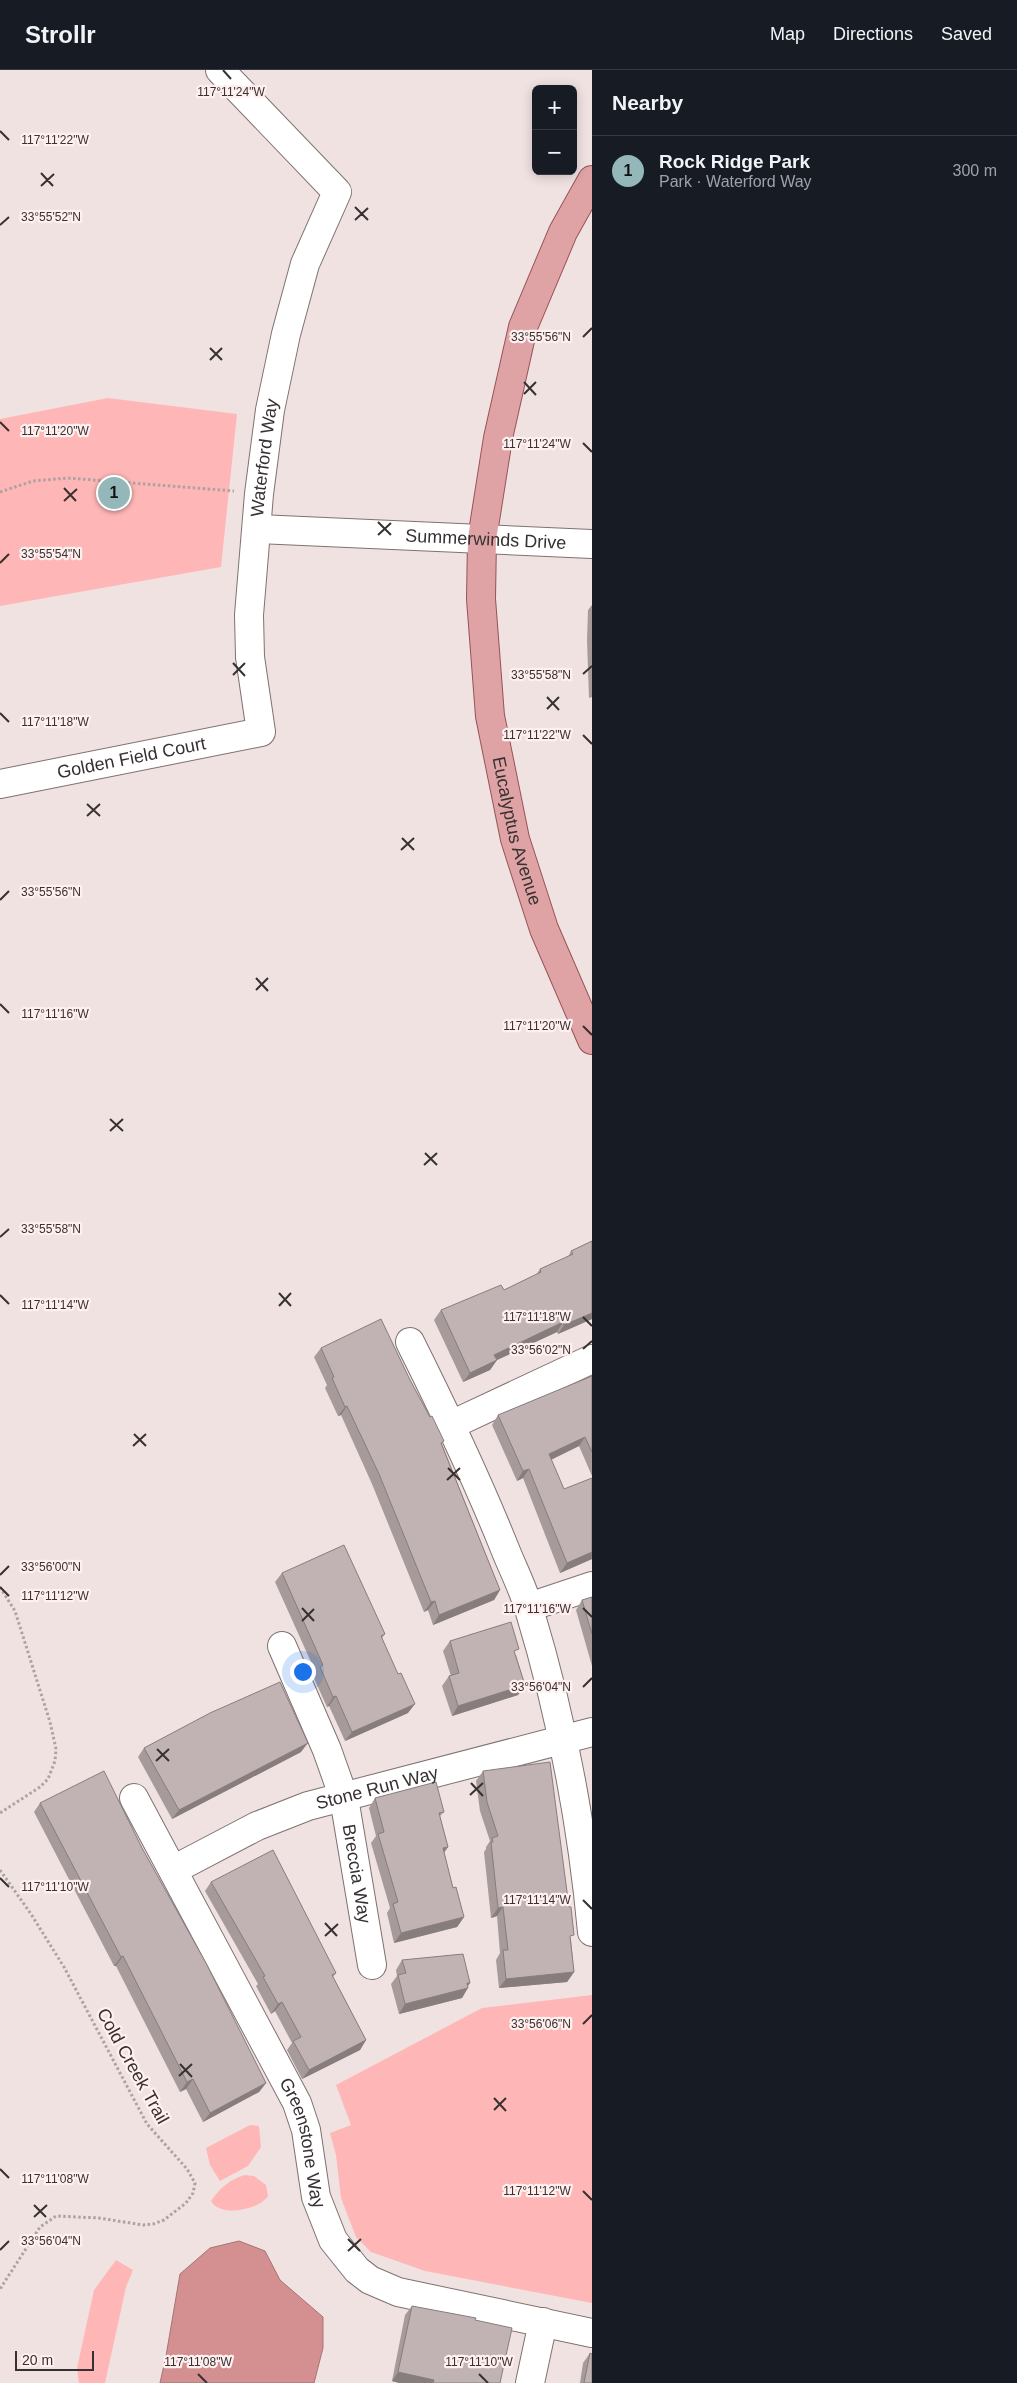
<!DOCTYPE html>
<html lang="en">
<head>
<meta charset="utf-8">
<style>
  :root { --surface:#171b24; --page:#20242c; --text:#f1f3f6; --muted:#9ea1a6; --line:#363941; --accent:#94b7ba }
  body { margin:0; font-family:Helvetica,sans-serif; background:var(--page); color:var(--text) }
  .controls { position:absolute; right:15px; top:15px; display:grid; overflow:hidden; border-radius:8px; box-shadow:0 2px 12px #0003 }
  .controls button { width:45px; height:45px; display:grid; place-items:center; padding:0; border:0; border-bottom:1px solid var(--line); background:var(--surface); color:var(--text); font:25px sans-serif }
  .scale { position:absolute; left:15px; bottom:12px; width:79px; box-sizing:border-box; padding-left:5px; border:2px solid #373131; border-top:0; font-size:14px; line-height:18px; white-space:nowrap; color:#373131; -webkit-text-stroke:4px #fff0ef; paint-order:stroke }
  .you { position:absolute; left:302px; top:1601px; width:18px; height:18px; margin:-12px; border:4px solid #fff; border-radius:50%; background:#1a73e8; box-shadow:0 0 0 8px #1a73e833 }
  .badge { display:grid; place-items:center; width:32px; height:32px; border-radius:50%; background:var(--accent); color:#111; font-size:16px; font-weight:700 }
  .pin { position:absolute; translate:-50% -50%; border:2px solid #fff; box-shadow:0 1px 5px #0006 }
  .list { margin:0; padding:0; list-style:none }
  h2 { display:flex; justify-content:space-between; align-items:center; height:65px; margin:0; padding:0 20px; font-size:21px }
  h2 small { font-size:16px; font-weight:400; color:var(--muted) }
  .list li { display:grid; grid-template-columns:32px 1fr auto; gap:15px; align-items:center; box-sizing:border-box; height:70px; padding:0 20px; border-top:1px solid var(--line) }
  .list b { display:block; font-size:19px; white-space:nowrap }
  .list p { margin:0; font-size:16px; white-space:nowrap; color:var(--muted) }
  .list em { font-size:16px; font-style:normal; color:var(--muted) }
  .map { position:relative; flex:none; width:592px; height:2313px; overflow:hidden }
  header { display:flex; align-items:center; gap:30px; box-sizing:border-box; height:70px; padding:0 25px; background:var(--surface); border-bottom:1px solid var(--line) }
  header strong { font-size:24px }
  nav { display:flex; gap:28px; margin-inline-start:auto; font-size:18px }
  main { display:flex }
  aside { flex:1; background:var(--surface) }
  .map>svg:first-child { display:block }
</style>
</head>
<body>
<header>
<strong>Strollr</strong>
<nav><a>Map</a><a>Directions</a><a>Saved</a></nav>
</header>
<main>
<div class="map">
<svg width="592" height="2313" viewBox="0 0 592 2313">
  <rect width="100%" height="100%" fill="#f1e2e2"/>
  <path fill="#feb7b6" d="M108 328 237 344 221 497 0 536V349Z
    M592 1925V2233L425 2201 371 2182 356 2167 341 2128 336 2085 330 2063 351 2055 336 2015 482 1938Z
    M250 2055 259 2056 261 2077 248 2096 220 2111 210 2095 206 2078Z
    M245 2105 254 2106 266 2115 268 2126C259 2140 220 2148 211 2131 220 2118 230 2109 245 2105Z
    M116 2190 133 2200 126 2217 105 2313H79L77 2298 94 2220Z"/>
  <path fill="#d49090" stroke="#a57474" d="M239 2171 265 2181 280 2210 323 2247V2278L314 2313H160L166 2286 180 2204 210 2178Z"/>
  <g fill="none" stroke-linecap="round" stroke-linejoin="round">
    <defs>
      <g id="minor">
        <path id="s1" d="M258 459 592 474"/>
        <path id="s2" d="M0 714 261 662 250 587 249 545 259 424 270 340 286 264 305 194 337 122 220 0"/>
        <path d="M410 1272C444 1340 477 1409 505 1479 513 1499 523 1518 529 1539 561 1644 582 1753 592 1862"/>
        <path d="M451 1355 592 1289"/>
        <path d="M529 1537 592 1516"/>
        <path id="s3" d="M282 1576 327 1680 344 1728 372 1895"/>
        <path id="s4" d="M134 1728 297 2033 306 2060 316 2127 333 2170 357 2200 370 2210 398 2222 592 2263"/>
        <path id="s5" d="M173 1800 257 1756 308 1736 592 1662"/>
        <path d="M530 2313 543 2252"/>
      </g>
      <g id="major">
        <path id="s6" d="M592 110 563 162 523 257 498 368 482 469 481 529 490 646 515 769 544 859 592 970"/>
      </g>
    </defs>
    <use href="#minor" stroke="#7e7271" stroke-width="30"/>
    <use href="#major" stroke="#975356" stroke-width="30"/>
    <path stroke="#ada2a2" stroke-width="3" stroke-dasharray="2.5 2.5" stroke-linecap="butt" d="M0 422 33 411 68 408 234 421
      M0 1517 15 1541 50 1652 56 1679 55 1691 48 1709 40 1717 0 1743
      M0 1800 31 1844 64 1897 147 2054 187 2099 195 2113 193 2123 186 2133 164 2150 153 2154 143 2155 99 2148 56 2146 40 2157 0 2219"/>
    <use href="#minor" stroke="#fff" stroke-width="28"/>
    <use href="#major" stroke="#dfa3a6" stroke-width="28"/>
  </g>
  <path fill="#a69a9a" d="M592 535V630V627L589 628 587 570 588 540Z
    M592 1171V1249L558 1264 557 1262 497 1290 490 1300 463 1312 434 1250 441 1240 504 1220 536 1205 540 1199 568 1187 571 1181Z
    M321 1278 410 1310 430 1347 444 1371 442 1374 500 1520 494 1530 433 1555 428 1540 424 1542 372 1414 341 1345 338 1346 325 1318 327 1315 314 1287Z
    M592 1305V1406L579 1376 551 1390 592 1489 560 1503 523 1408 517 1411 492 1355 498 1345 591 1307Z
    M282 1503 385 1564 382 1568 408 1643 345 1671 329 1636 327 1637 313 1606 316 1603 275 1512Z
    M592 1527V1596L576 1540 582 1530Z
    M450 1571 516 1585 525 1615 518 1625 452 1646 442 1616 449 1606H451L443 1581Z
    M144 1678 301 1682 172 1749 138 1687Z
    M483 1701 571 1870 574 1902 567 1912 499 1918 496 1890 500 1883 497 1846 491 1848 484 1782 486 1779V1777L490 1771 480 1741 476 1711Z
    M375 1728 444 1742 440 1746 448 1777 444 1783 453 1818 464 1847 457 1857 394 1873 387 1843 390 1838 371 1773 376 1766 369 1738Z
    M40 1733 142 1778 266 2013 259 2022 203 2052 186 2019 180 2022 116 1896H114L34 1742Z
    M211 1812 336 1903 333 1907 366 1970 360 1980 302 2009 287 1980 292 1973 275 1941 271 1944 256 1916 258 1914 205 1821Z
    M402 1890 468 1916 462 1928 399 1944 391 1914 397 1906 396 1900Z
    M412 2236 475 2250 500 2313H399L392 2311 405 2245Z
    M590 2283 592 2313H580L583 2293Z"/>
  <path fill="#877d7d" d="M592 1243V1249L558 1264 564 1255Z
    M563 1252 557 1262 497 1290 490 1300 463 1312 470 1303 494 1285Z
    M347 1336 341 1345 338 1346 345 1337Z
    M585 1367 579 1376 542 1394 549 1384Z
    M529 1399 523 1408 517 1411 523 1401Z
    M592 1482V1489L560 1503 567 1493Z
    M500 1520 494 1530 433 1555 439 1545Z
    M435 1531 428 1540 424 1542 431 1532Z
    M525 1615 518 1625 452 1646 458 1636Z
    M336 1626 329 1636 327 1637 333 1627Z
    M415 1634 408 1643 345 1671 352 1662Z
    M308 1673 301 1682 172 1749 179 1740Z
    M448 1777 441 1786 443 1778Z
    M503 1837 497 1846 491 1848 498 1838Z
    M464 1847 457 1857 394 1873 401 1863Z
    M123 1886 116 1896H114L121 1887Z
    M574 1902 567 1912 499 1918 506 1909Z
    M467 1913H470L466 1919 468 1918 462 1928 399 1944 405 1934Z
    M282 1932 275 1941 271 1944 278 1934Z
    M366 1970 360 1980 302 2009 309 2000Z
    M193 2009 186 2019 180 2022 187 2012Z
    M266 2013 259 2022 203 2052 210 2043Z
    M398 2302 434 2310 432 2313H399L392 2311Z"/>
  <path fill="#c1b3b3" stroke="#877d7d" d="M592 1171V1243L564 1255 563 1252 494 1285 497 1290 470 1303 441 1240 501 1215 504 1220 541 1202 540 1199 573 1184 571 1181Z
    M381 1249 410 1310 430 1347 432 1346 444 1371 441 1373 500 1520 439 1545 435 1531 431 1532 379 1404 347 1336 345 1337 332 1308 334 1307 321 1278Z
    M592 1306V1382L585 1367 549 1384 564 1419 592 1408V1482L567 1493 529 1399 523 1401 498 1345Z
    M344 1475 385 1564 381 1566 398 1604 401 1603 415 1634 352 1662 336 1626 333 1627 320 1597 323 1595 282 1503Z
    M592 1527V1564L582 1530Z
    M511 1552 519 1579 514 1581 525 1615 458 1636 449 1606 459 1603 450 1571Z
    M280 1612 308 1673 179 1740 144 1678 210 1643Z
    M550 1692 569 1837H571L574 1865 570 1866 574 1902 506 1909 503 1880H508L503 1837 498 1838 491 1772H493L492 1768 498 1766 487 1732 483 1701Z
    M104 1701 142 1778 206 1893 266 2013 210 2043 193 2009 187 2012 123 1886 121 1887 40 1733Z
    M436 1712 444 1742 439 1743 448 1777 443 1778 453 1818 456 1817 464 1847 401 1863 393 1834 398 1832 378 1764 384 1762 375 1728Z
    M273 1780 336 1903 332 1905 366 1970 309 2000 293 1971 301 1967 282 1932 278 1934 263 1907 265 1906 211 1812Z
    M463 1884 470 1913H467L468 1918 405 1934 398 1905 406 1903 402 1890Z
    M412 2236 476 2248 475 2250 512 2258 500 2313H433L434 2310 398 2302Z
    M590 2283 592 2284V2313H584Z"/>
  <path fill="none" stroke="#373131" stroke-width="2" d="M223 0 231 9M0 61 9 70M41 103 53 116M41 116 54 104M355 137 368 150M355 150 368 138M0 155 9 147M583 267 592 258M210 278 222 290M210 290 222 278M524 312 536 325M524 324 536 312M0 352 9 361M583 373 592 382M64 418 76 431M64 431 77 419M378 452 391 465M378 465 391 453M0 493 9 484M233 593 245 606M583 604 592 596M233 605 245 593M547 627 559 640M547 639 559 627M0 643 9 652M583 665 592 674M87 734 100 746M87 746 100 734M402 768 414 780M401 780 414 768M0 830 9 821M256 908 268 921M256 920 268 908M0 934 9 943M583 956 592 965M110 1049 123 1061M110 1061 123 1049M425 1083 437 1095M424 1095 437 1083M0 1167 9 1159M279 1223 291 1236M0 1225 9 1234M279 1236 291 1223M583 1247 592 1256M583 1279 592 1271M134 1364 146 1376M133 1376 146 1364M448 1398 460 1410M447 1410 460 1398M0 1505 9 1496M0 1517 9 1526M302 1538 314 1551M583 1538 592 1547M302 1551 314 1539M583 1617 592 1608M157 1679 169 1691M156 1691 169 1679M471 1713 483 1726M470 1725 483 1713M0 1808 9 1817M583 1830 592 1839M325 1853 337 1866M325 1866 338 1854M583 1954 592 1945M180 1994 192 2007M179 2006 192 1994M494 2028 506 2041M494 2040 506 2028M0 2099 9 2108M583 2121 592 2130M34 2135 46 2147M34 2147 47 2135M348 2169 360 2181M0 2180 9 2171M348 2181 361 2169M198 2304 207 2313M479 2304 488 2313"/>
  <g text-anchor="middle" stroke-width="4.5" stroke-linejoin="round" paint-order="stroke">
    <g font-size="18" fill="#373131" stroke="#fff0ef">
      <text dy="6" stroke="none"><textPath href="#s2" startOffset="542">Waterford Way</textPath></text>
      <text dy="6" stroke="none"><textPath href="#s1" startOffset="228">Summerwinds Drive</textPath></text>
      <text dy="6" stroke="none"><textPath href="#s2" startOffset="134">Golden Field Court</textPath></text>
      <text dy="6" stroke="none"><textPath href="#s6" startOffset="674">Eucalyptus Avenue</textPath></text>
      <text dy="6" stroke="none"><textPath href="#s5" startOffset="221">Stone Run Way</textPath></text>
      <text dy="6" stroke="none"><textPath href="#s3" startOffset="241">Breccia Way</textPath></text>
      <text transform="translate(133 1996) rotate(61)" y="6">Cold Creek Trail</text>
      <text dy="6" stroke="none"><textPath href="#s4" startOffset="386">Greenstone Way</textPath></text>
    </g>
  </g>
  <g font-size="12" text-anchor="middle" fill="#373131" stroke="#fff0ef" stroke-width="4.5" stroke-linejoin="round" paint-order="stroke">
    <text x="231" y="26">117°11'24"W</text>
    <text x="55" y="74">117°11'22"W</text>
    <text x="51" y="151">33°55'52"N</text>
    <text x="541" y="271">33°55'56"N</text>
    <text x="55" y="365">117°11'20"W</text>
    <text x="537" y="378">117°11'24"W</text>
    <text x="51" y="488">33°55'54"N</text>
    <text x="541" y="609">33°55'58"N</text>
    <text x="55" y="656">117°11'18"W</text>
    <text x="537" y="669">117°11'22"W</text>
    <text x="51" y="826">33°55'56"N</text>
    <text x="55" y="948">117°11'16"W</text>
    <text x="537" y="960">117°11'20"W</text>
    <text x="51" y="1163">33°55'58"N</text>
    <text x="55" y="1239">117°11'14"W</text>
    <text x="537" y="1251">117°11'18"W</text>
    <text x="541" y="1284">33°56'02"N</text>
    <text x="51" y="1501">33°56'00"N</text>
    <text x="55" y="1530">117°11'12"W</text>
    <text x="537" y="1543">117°11'16"W</text>
    <text x="541" y="1621">33°56'04"N</text>
    <text x="55" y="1821">117°11'10"W</text>
    <text x="537" y="1834">117°11'14"W</text>
    <text x="541" y="1958">33°56'06"N</text>
    <text x="55" y="2113">117°11'08"W</text>
    <text x="537" y="2125">117°11'12"W</text>
    <text x="51" y="2175">33°56'04"N</text>
    <text x="198" y="2296">117°11'08"W</text>
    <text x="479" y="2296">117°11'10"W</text>
  </g>
</svg>
<div class="controls">
<button>+</button>
<button>−</button>
</div>
<div class="scale">20 m</div>
<div class="you"></div>
<div class="pin badge" style="left:114px;top:423px">1</div>
</div>
<aside>
<h2>Nearby<small></small></h2>
<ul class="list">
<li><span class="badge">1</span><div><b>Rock Ridge Park</b><p>Park · Waterford Way</p></div><em>300 m</em></li>
</ul>
</aside>
</main>
</body>
</html>
